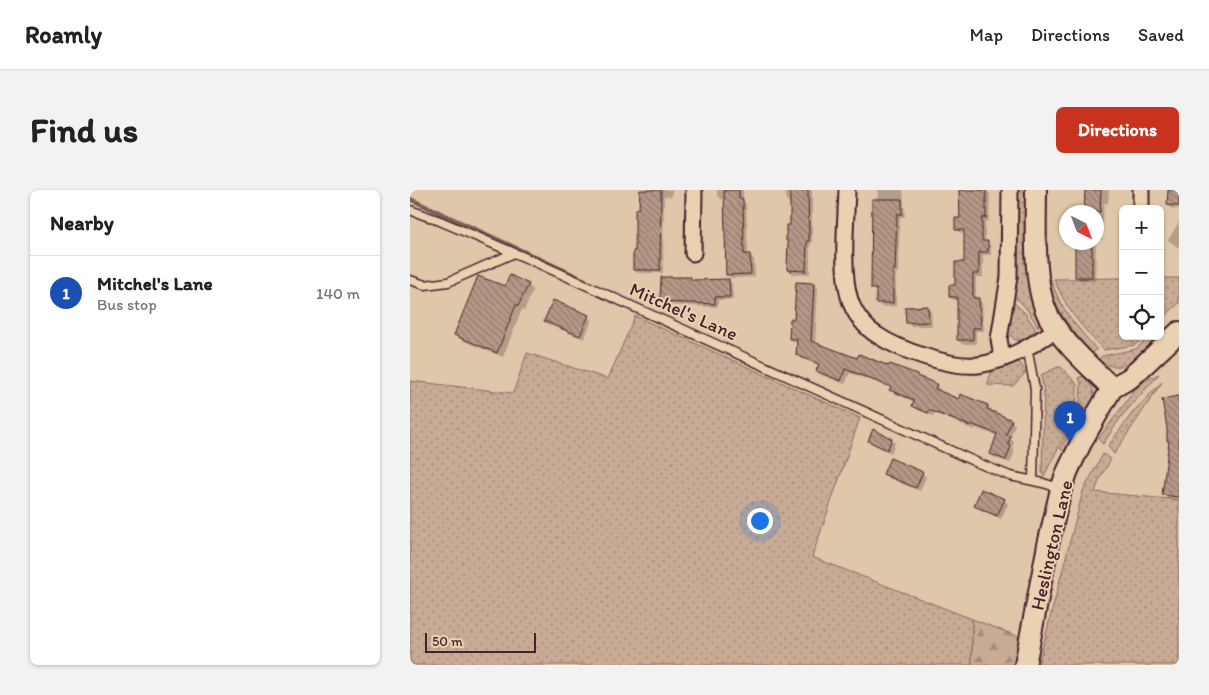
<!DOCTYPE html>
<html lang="en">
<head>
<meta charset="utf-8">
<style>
  :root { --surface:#fff; --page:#f2f2f2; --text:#222; --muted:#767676; --line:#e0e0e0; --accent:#c8321e }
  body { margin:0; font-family:Itim,sans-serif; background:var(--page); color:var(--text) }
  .controls { position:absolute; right:15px; top:15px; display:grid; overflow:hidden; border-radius:8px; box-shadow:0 1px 4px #0004 }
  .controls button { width:45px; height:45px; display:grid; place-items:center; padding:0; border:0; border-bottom:1px solid var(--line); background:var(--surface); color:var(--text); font:25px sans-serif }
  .compass { position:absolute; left:649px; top:15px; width:45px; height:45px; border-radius:50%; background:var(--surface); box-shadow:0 1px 4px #0004; rotate:138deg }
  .scale { position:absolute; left:15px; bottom:12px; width:111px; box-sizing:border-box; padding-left:5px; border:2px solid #4a1f2b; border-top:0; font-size:14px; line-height:18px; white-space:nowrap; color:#4a1f2b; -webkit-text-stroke:4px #e9d2b2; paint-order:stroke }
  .you { position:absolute; left:349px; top:330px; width:18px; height:18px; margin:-12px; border:4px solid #fff; border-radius:50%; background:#1a73e8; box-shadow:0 0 0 8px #1a73e833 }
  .badge { display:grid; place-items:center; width:32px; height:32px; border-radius:50%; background:var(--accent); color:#fff; font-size:16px; font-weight:700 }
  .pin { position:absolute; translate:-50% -41px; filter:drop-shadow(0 1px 2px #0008) }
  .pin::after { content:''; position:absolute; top:26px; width:18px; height:15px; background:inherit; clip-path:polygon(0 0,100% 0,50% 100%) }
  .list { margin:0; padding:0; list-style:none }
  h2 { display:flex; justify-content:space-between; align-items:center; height:65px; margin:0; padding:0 20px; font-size:21px }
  h2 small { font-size:16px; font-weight:400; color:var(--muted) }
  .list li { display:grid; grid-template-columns:32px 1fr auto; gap:15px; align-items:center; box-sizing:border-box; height:75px; padding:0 20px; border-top:1px solid var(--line) }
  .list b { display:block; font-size:19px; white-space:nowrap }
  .list p { margin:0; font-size:16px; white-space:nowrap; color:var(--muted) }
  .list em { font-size:16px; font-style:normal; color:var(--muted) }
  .icon { flex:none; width:28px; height:28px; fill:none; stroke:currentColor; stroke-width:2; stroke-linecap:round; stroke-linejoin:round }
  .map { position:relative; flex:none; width:769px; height:475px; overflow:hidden; border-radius:8px }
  header { display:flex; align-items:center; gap:30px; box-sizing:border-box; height:70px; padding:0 25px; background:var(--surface); border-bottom:1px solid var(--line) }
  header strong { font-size:24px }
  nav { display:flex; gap:28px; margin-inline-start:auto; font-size:18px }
  .intro { display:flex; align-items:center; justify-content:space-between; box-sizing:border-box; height:120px; padding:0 30px }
  h1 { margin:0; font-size:35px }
  .button { padding:12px 22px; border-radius:8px; background:var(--accent); color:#fff; font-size:18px; font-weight:700 }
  main { display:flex; gap:30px; padding:0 30px }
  aside { flex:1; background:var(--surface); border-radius:8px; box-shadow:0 1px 4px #0004 }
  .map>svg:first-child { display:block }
</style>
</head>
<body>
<header>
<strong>Roamly</strong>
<nav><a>Map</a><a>Directions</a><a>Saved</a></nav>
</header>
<div class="intro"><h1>Find us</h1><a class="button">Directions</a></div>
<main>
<aside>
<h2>Nearby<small></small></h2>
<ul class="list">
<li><span class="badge" style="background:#1a4fb4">1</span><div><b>Mitchel's Lane</b><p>Bus stop</p></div><em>140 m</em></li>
</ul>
</aside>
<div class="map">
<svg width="769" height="475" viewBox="0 0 769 475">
  <defs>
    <pattern id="grass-dots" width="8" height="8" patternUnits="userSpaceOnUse" patternTransform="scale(1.25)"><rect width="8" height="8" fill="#c7ab95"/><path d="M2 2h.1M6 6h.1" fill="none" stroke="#a48b7a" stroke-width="1.8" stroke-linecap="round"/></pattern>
    <pattern id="forest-firs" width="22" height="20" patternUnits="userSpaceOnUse" patternTransform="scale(1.25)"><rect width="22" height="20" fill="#c7ab95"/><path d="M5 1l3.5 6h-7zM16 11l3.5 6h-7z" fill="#a48b7a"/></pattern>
    <pattern id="building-back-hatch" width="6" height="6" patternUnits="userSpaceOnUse" patternTransform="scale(1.25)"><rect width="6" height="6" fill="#b59886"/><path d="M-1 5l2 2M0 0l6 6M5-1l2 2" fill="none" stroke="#957b6e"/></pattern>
  </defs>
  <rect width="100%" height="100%" fill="#dfc7aa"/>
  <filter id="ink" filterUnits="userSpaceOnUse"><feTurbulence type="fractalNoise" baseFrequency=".02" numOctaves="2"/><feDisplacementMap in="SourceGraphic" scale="10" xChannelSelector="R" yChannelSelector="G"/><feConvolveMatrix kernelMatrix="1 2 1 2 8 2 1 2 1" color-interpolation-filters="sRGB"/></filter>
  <g filter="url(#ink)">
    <path fill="url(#grass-dots)" stroke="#886560" d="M606 0H618L621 94 629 131 628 137C621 126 614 112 602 106Z
      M713 88V146H734L725 155 694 160C670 135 658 122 644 89Z
      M750 88H769V113L750 131Z
      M637 89H641C649 118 668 138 687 160L682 163C658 135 648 125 637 89Z
      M601 110 615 123 626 140 613 150H605L597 142Z
      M225 126 450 228 402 367 562 429V475H0V191L103 203 117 163 198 189Z
      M740 146H750C730 164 716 188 688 170L692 166 726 159Z
      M604 171 610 173 616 182 603 196 577 195 582 180Z
      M648 177H651L667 194 666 223 634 286 632 282 634 203 631 185Z
      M749 184 711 227 693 254 688 249 719 208C724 194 737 190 749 184Z
      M673 186C677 190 681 194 683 199 689 216 665 246 656 261L650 259 669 224 671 192 668 188Z
      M752 192 704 264 698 256 723 222Z
      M693 264 701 269 690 288 685 302 769 310V475H628L673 301Z"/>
    <path fill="url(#forest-firs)" stroke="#886560" d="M562 429 615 449 607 475H562Z"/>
    <path fill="#0003" d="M231 0H262V7L254 6 253 83H228L224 80Z
      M307 0H333V11L336 14 338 65H340L344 69 345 87 321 88 317 84 316 9H311L307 5Z
      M376 0H402V54H400V84H382L379 80V52L377 51 382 36 381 14 376 10Z
      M468 0H493L495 27H490L488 83H486V116L471 117 468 113 466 102 463 98Z
      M550 0H576L580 4 579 31H575V52L581 56V65H573V87H566V109L572 113 574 141H566V154H552L548 150V110H544L540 107 546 96 555 73V43H550L546 39 551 30Z
      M676 0H699L698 14 694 13 692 50H686V22H672V17L675 18Z
      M758 0H769V19H762L758 15Z
      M769 32V58L758 50Z
      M671 52H686L685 91 670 90 666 86Z
      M281 89 283 91 319 90 322 94 323 110H308V117L255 115 252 111Z
      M404 94 408 98 405 154 448 170 506 185 510 189 526 195 531 200 529 202 549 210 578 216 582 220 581 222 601 231 605 235 600 248 604 252 602 258 605 261 600 273 585 268 581 263 588 246 565 238 564 240 524 223 523 226 508 220 503 215 505 212 485 204 481 200V198L440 183 435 194 411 185 407 181 409 175 392 169 387 165 388 153 384 152 380 148 385 130Z
      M118 95 123 100 114 121 112 119 93 167 51 150 45 145 96 98Z
      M518 118 521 121 522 136H501L497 133Z
      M178 126 182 130 174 149 139 135 135 131Z
      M767 208 769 209V310L758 309 754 305 760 253 758 251Z
      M482 250 485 253 481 263 463 254 459 251Z
      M512 283 516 287 510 301 478 288 474 284Z
      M594 310 598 314 591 329 569 319 566 315Z"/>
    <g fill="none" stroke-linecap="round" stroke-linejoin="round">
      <path stroke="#815d5a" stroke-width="4.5" d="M0 9 175 90"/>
    </g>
    <path fill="url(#building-back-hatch)" stroke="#4a1f2b" d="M230 0H251L250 80H223V61H225V19L229 18Z
      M314 0H329V9H333L334 64H340L341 84 316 85Z
      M380 0H398L399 51H397L396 81 377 80 378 51H376V35H380Z
      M549 0H576V28H572V51H578V62H569V84H563V108H569L571 138H563V150H547V107H539V95H545V72H554V40H545V28H550Z
      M675 0H691L690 22H674Z
      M758 0H769V16L757 15Z
      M462 9H492V24H487L485 80H483V113H466V99H461Z
      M665 55H682V87H665Z
      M100 85 119 94 108 116 106 115 87 163 44 145 68 86 95 96Z
      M251 87H281V90L319 89 320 107H305V114L250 112Z
      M386 92 404 93 401 151 447 168 449 164 479 176 480 174 507 184V186L527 194 525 199 549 209 550 204 578 215 577 219 602 230 596 245 601 246 598 254 601 256 596 270 580 264 587 244 561 234 560 236 519 220 518 223 502 216 504 210 479 200 481 197 435 179 431 191 406 181 409 174 386 165 387 149H379L380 129H384Z
      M143 110 179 125 170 146 134 131Z
      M518 116 519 132 496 133 495 117Z
      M768 206 769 212V307L752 305 759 251H757V238L752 209Z
      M463 239 482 249 477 260 458 251Z
      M480 268 513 282 506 298 473 284Z
      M571 299 595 309 587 326 564 316Z"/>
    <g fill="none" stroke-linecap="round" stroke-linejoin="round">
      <defs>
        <path id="service" d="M0 20 30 31 116 68 568 273 600 286 633 293 649 298
          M0 90 15 95 38 92 104 63
          M617 157 625 199 623 290"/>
        <path id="minor" d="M437 0C436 30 431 83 440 110 444 123 455 138 467 145 489 160 541 178 568 175 597 171 623 155 647 139
          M731 0V17
          M283 63 284 0
          M592 168 589 149 599 87 600 0"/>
        <path id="tertiary" d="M626 0C626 36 622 98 640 129 655 155 681 177 702 198
          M702 198 720 188 769 142
          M615 475 638 355 651 299 658 280 674 247 702 198"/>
      </defs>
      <use href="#service" stroke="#4a1f2b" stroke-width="11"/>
      <use href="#minor" stroke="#4a1f2b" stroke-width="19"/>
      <use href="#tertiary" stroke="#4a1f2b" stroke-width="24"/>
      <use href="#service" stroke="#e9d2b2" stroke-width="8"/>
      <use href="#minor" stroke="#e9d2b2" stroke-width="15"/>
      <use href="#tertiary" stroke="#e9d2b2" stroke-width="20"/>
    </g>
  </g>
  <g text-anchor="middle" stroke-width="4" stroke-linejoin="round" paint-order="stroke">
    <g font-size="19" fill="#4a1f2b" stroke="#e9d2b2">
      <text transform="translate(274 121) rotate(24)" y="7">Mitchel's Lane</text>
      <text transform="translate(641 355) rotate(-77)" y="7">Heslington Lane</text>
    </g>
  </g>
</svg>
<div class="controls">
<button>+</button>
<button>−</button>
<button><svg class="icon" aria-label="locate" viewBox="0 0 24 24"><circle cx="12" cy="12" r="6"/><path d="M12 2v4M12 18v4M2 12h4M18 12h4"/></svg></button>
</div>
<svg class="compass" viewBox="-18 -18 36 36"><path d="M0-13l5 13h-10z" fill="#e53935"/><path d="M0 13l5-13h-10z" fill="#767676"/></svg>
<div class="scale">50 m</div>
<div class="you"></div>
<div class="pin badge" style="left:660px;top:252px;background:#1a4fb4">1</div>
</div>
</main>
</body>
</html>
